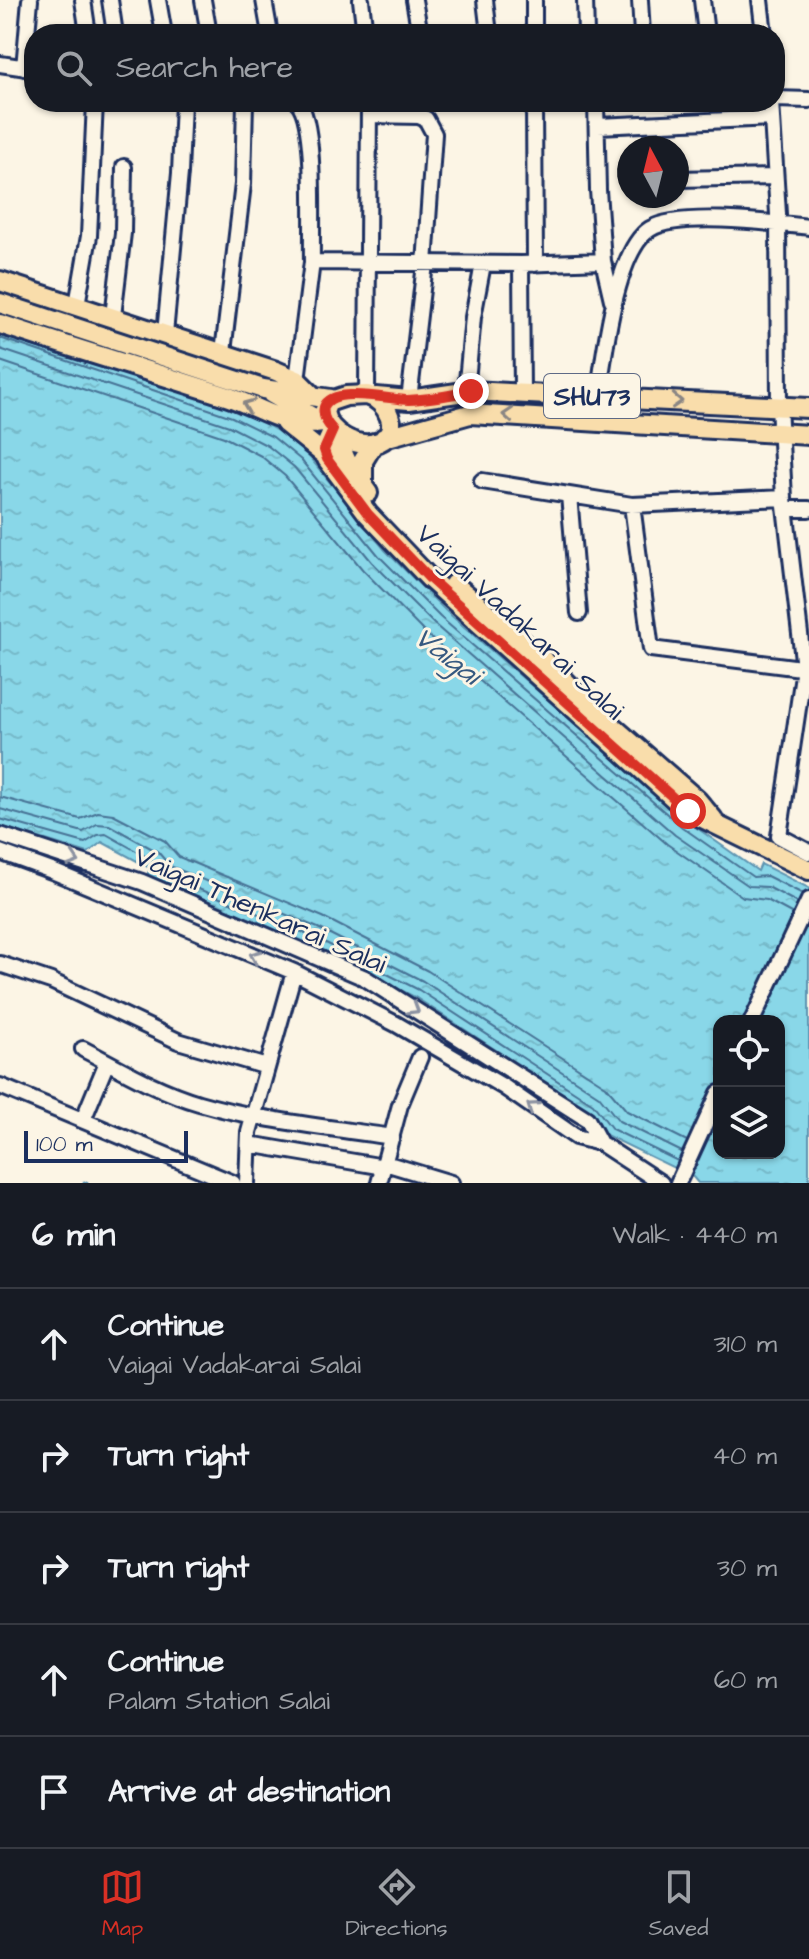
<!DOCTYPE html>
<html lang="en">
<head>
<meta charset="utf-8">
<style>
  :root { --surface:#171b24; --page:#242831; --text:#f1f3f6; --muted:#9ea1a6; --line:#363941; --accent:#d93025 }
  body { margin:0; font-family:"Architects Daughter",sans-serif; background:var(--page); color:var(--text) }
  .controls { position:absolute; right:24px; bottom:24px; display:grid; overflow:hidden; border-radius:16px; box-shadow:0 2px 6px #0004 }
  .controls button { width:72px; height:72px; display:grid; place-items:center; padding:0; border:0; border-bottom:2px solid var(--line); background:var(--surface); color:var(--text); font:40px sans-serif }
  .compass { position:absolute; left:617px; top:136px; width:72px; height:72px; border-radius:50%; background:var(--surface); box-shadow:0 2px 6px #0004; rotate:353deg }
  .scale { position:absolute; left:24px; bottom:20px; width:164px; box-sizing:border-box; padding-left:8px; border:4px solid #1b2f5e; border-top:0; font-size:22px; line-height:28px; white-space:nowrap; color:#1b2f5e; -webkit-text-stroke:6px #fcf5e5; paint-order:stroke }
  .stop { position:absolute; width:24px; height:24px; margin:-18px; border:6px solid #d93025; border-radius:50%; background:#fff }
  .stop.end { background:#d93025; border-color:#fff; box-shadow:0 2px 8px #0008 }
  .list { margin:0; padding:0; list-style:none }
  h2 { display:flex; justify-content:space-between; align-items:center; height:104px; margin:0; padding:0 32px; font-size:34px }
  h2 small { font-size:26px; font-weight:400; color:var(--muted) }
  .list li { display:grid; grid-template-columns:52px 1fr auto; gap:24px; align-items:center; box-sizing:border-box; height:112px; padding:0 32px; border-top:2px solid var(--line) }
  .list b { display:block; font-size:30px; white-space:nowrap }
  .list p { margin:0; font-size:26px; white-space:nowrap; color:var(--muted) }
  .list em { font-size:26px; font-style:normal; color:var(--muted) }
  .icon { flex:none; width:44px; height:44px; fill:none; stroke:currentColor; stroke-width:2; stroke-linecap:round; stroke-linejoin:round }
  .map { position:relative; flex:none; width:809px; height:1183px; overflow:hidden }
  .search { position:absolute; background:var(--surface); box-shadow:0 2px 6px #0004; left:24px; right:24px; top:24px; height:88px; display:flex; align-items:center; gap:20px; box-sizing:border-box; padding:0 28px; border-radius:32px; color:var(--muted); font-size:30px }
  .sheet { height:664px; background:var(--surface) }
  nav { display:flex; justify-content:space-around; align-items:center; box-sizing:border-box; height:112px; border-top:2px solid var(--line); background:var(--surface); font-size:22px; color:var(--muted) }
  nav a { display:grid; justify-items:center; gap:4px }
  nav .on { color:var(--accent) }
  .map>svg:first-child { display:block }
</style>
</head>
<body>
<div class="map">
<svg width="809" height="1183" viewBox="0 0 809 1183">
  <defs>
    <pattern id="water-ripples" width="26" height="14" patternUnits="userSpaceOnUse" patternTransform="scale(2)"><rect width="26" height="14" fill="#89d7e8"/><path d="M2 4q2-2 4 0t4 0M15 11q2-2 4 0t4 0" fill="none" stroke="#76b9c9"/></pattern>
  </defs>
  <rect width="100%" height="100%" fill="#fcf5e5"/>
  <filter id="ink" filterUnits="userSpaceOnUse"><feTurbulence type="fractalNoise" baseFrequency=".0125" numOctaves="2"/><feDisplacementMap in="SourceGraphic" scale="16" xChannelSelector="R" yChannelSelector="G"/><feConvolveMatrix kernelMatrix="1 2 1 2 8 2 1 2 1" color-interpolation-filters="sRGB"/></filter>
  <g filter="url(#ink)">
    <path fill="url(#water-ripples)" stroke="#5d94b1" stroke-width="2" fill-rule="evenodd" d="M0 330 236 409 277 430 307 454 385 550 446 611 687 821 758 871 761 864 809 888V1183H698L693 1177 606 1135 589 1111 415 997 310 944 147 876 150 868 102 842 88 853 0 826ZM719 1021H779V1153H719Z"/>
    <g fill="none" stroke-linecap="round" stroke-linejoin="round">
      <path stroke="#477295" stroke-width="2" d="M0 338 232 417 273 437 301 460 379 556 440 617 682 827 753 877 767 876 803 894
        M0 349 229 426 268 446 294 467 372 562 434 624 675 835 749 886 768 887 798 903
        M0 361 224 437 261 456 285 476 363 570 425 633 667 844 743 897 767 900 793 914
        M0 797 80 819 98 812 113 814 165 841 179 857 323 917 428 971 606 1086 627 1111 687 1141
        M0 809 83 832 97 824 109 825 158 852 170 866 318 928 423 981 599 1096 619 1121 682 1152
        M0 819 85 843 98 835 106 834 154 861 160 873 314 937 419 990 593 1104 612 1129 678 1161"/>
      <path stroke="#5d94b1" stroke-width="3" d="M84 1183H87"/>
      <defs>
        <path id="minor" d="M83 0 88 34
          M110 0 115 34
          M158 0 164 34
          M203 0 209 34
          M264 0 270 34
          M361 0 365 34
          M414 0 420 34
          M485 0 489 34
          M585 0 586 34
          M640 0 642 34
          M702 0 706 34
          M760 0 764 34
          M534 34V0
          M0 64 34 69
          M24 68 30 0
          M775 99 809 100
          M298 102C317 124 311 229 312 262L521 264 603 261
          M534 102 535 264
          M596 102 598 190 603 261 612 300
          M771 102 778 214 779 405 784 498 804 668 779 836 809 852
          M369 115 419 116 426 119 434 134 425 264 409 400
          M598 126 772 118
          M677 179 775 177
          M521 264 522 394
          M77 305 89 236 95 102
          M113 316 123 233 124 167
          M165 334 180 173 183 102
          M223 352 243 184 245 102
          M297 380 312 262
          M466 392 473 317 483 264
          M367 395 369 102
          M598 397C604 358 615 251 650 229 680 211 773 223 809 227
          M482 481 632 505 784 498
          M569 495 579 613
          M632 505 651 649 809 669
          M786 509H809
          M0 835 142 882 365 978 587 1119 600 1143
          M0 852 52 871 294 972 396 1024 504 1087 576 1137 600 1143 661 1183
          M0 964 51 981 178 1041 267 1067
          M752 1021 809 900
          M83 1049C121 1069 158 1091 199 1103 261 1121 328 1127 392 1137
          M0 1086 233 1183
          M83 1120 107 1062
          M249 1144 384 1167
          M385 1163 451 1183
          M247 1183 249 1132 294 972
          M379 1183 400 1105 420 1057
          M678 1183 719 1093"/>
        <path id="major" d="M0 281 276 371 297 380 313 396
          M0 303 263 389 331 399
          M0 324C76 349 153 372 229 397 261 408 288 428 322 423
          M272 394 323 423
          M367 395C387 400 403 432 379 442 357 450 328 433 324 412L328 402 346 396Z
          M376 397 409 400 471 391 809 408
          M285 423 326 456
          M333 430 324 450 327 459 368 514 429 578 688 811 809 870
          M340 435C341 459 354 474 368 493
          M384 438 470 414 809 435
          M363 487V461L374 443
          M454 584 548 664 596 712 697 800 713 819"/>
      </defs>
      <use href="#minor" stroke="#1b2f5e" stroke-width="20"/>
      <use href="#major" stroke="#1b2f5e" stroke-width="24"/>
      <use href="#minor" stroke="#fcf5e5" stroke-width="14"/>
      <use href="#major" stroke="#f9ddab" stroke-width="18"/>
    </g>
    <defs><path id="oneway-chevron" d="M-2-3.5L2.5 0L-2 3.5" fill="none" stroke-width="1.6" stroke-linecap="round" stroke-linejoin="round" transform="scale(2)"/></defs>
    <g stroke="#8a8684">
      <use href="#oneway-chevron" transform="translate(677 401) rotate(3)"/>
      <use href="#oneway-chevron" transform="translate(248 405) rotate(-158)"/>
      <use href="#oneway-chevron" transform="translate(508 415) rotate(-176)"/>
    </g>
    <g stroke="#8c92a2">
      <use href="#oneway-chevron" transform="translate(74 860) rotate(18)"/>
      <use href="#oneway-chevron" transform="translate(255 956) rotate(-157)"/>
      <use href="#oneway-chevron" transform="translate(414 1009) rotate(32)"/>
      <use href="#oneway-chevron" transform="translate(532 1107) rotate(-145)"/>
    </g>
  </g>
  <g fill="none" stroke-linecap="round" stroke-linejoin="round" filter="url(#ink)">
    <path stroke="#d93025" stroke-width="10" d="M471 391C451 395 429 399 408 400 391 400 332 385 324 407 322 416 327 424 333 430L324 450 327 459 368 514 429 578 688 811"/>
  </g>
  <g text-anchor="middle" stroke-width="6" stroke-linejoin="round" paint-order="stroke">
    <rect fill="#fcf5e5" stroke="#5e6a86" stroke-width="2" x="544" y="374" width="96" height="44" rx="6"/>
    <g font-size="26" font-weight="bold" fill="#1b2f5e">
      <text x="592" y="405">SHU73</text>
    </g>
    <g font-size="28" fill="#1b2f5e" stroke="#fcf5e5">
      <text transform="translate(521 621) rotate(43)" y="10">Vaigai Vadakarai Salai</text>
      <text transform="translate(261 909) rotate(24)" y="10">Vaigai Thenkarai Salai</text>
    </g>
    <g font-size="30" font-style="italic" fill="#365980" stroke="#fcf5e5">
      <text transform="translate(448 655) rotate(38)" y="10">Vaigai</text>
    </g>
  </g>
</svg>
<div class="controls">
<button><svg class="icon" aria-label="locate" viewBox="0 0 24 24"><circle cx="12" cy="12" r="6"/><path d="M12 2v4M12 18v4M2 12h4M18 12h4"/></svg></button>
<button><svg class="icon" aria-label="layers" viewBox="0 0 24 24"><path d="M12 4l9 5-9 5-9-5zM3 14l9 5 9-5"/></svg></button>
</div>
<svg class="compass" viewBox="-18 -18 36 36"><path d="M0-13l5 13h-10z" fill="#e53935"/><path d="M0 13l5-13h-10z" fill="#9ea1a6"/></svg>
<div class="scale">100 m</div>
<div class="stop" style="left:688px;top:811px"></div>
<div class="stop end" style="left:471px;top:391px"></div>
<div class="search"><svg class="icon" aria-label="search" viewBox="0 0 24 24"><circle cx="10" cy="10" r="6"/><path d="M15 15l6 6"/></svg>Search here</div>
</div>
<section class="sheet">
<h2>6 min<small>Walk · 440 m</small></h2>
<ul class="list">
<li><svg class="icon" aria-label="ahead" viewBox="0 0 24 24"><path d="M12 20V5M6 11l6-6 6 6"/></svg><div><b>Continue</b><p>Vaigai Vadakarai Salai</p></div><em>310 m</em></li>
<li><svg class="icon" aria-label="right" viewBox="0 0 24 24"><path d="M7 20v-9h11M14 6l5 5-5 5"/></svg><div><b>Turn right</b></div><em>40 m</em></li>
<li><svg class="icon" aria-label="right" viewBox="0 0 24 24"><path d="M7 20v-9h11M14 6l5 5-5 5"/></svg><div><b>Turn right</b></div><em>30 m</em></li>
<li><svg class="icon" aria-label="ahead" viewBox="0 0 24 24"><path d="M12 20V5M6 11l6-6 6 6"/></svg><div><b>Continue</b><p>Palam Station Salai</p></div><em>60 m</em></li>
<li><svg class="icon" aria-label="arrive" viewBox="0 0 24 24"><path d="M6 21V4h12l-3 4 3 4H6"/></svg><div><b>Arrive at destination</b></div></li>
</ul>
</section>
<nav>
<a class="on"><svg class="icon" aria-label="map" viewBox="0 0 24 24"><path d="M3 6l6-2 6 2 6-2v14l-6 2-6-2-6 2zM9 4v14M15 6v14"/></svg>Map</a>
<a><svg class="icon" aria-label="directions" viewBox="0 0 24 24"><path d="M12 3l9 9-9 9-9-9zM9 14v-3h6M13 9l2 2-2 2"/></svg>Directions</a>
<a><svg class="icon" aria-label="saved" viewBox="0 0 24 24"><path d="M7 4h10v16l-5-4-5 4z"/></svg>Saved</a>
</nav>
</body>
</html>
